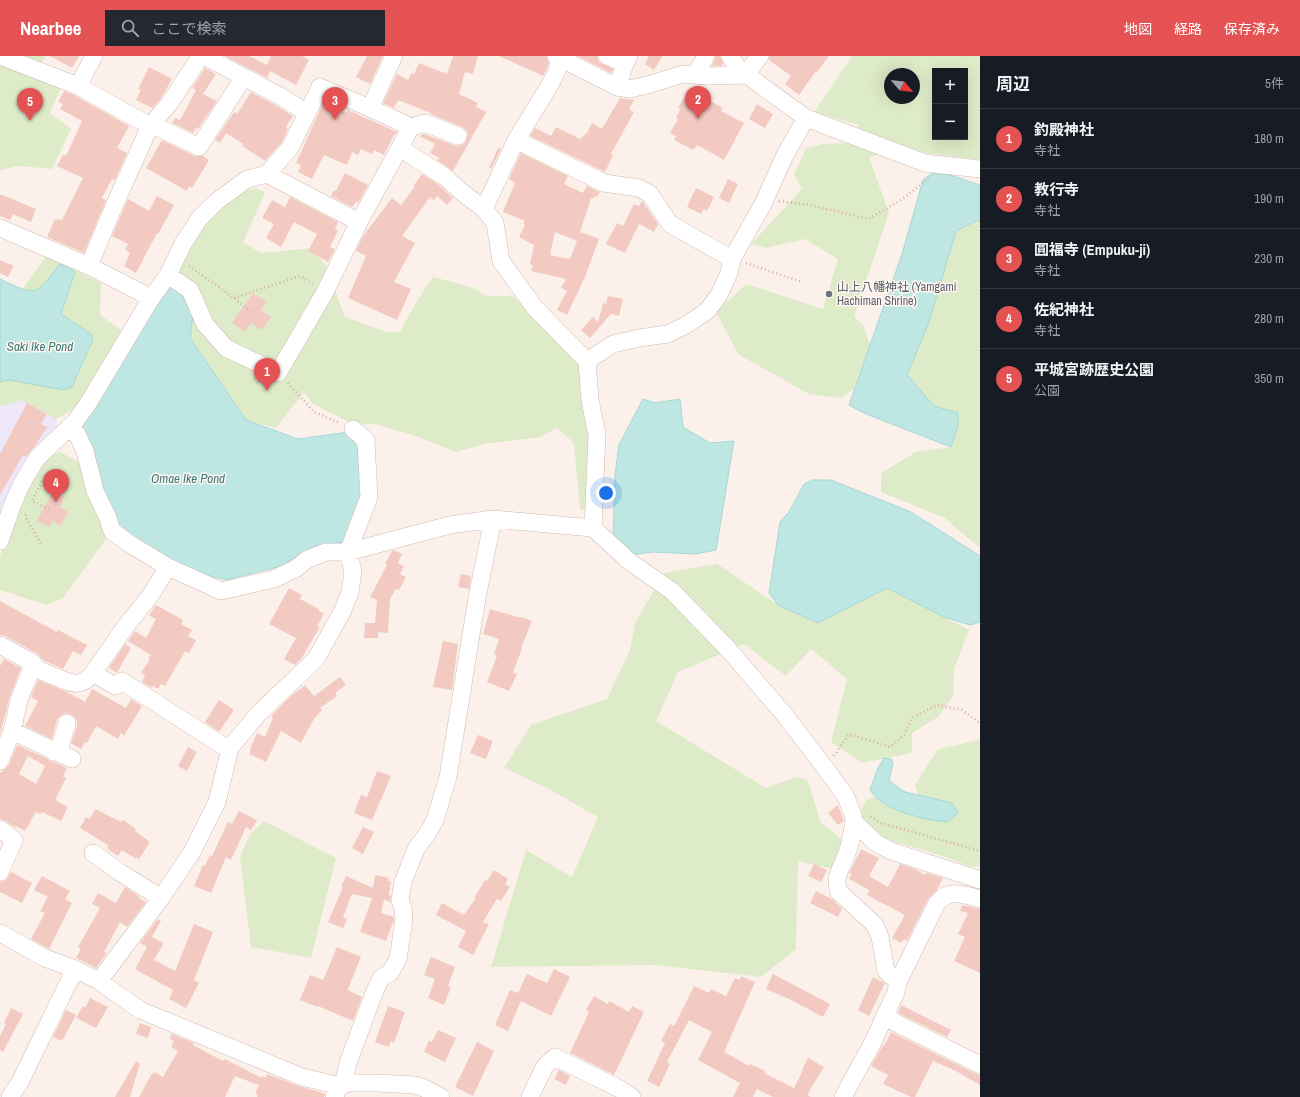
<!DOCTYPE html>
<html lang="ja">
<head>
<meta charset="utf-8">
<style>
  :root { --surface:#171b24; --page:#242831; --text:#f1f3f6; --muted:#9ea1a6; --line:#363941; --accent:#e45254 }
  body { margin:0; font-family:"Archivo Narrow","Noto Sans JP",sans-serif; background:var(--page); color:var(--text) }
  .controls { position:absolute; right:12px; top:12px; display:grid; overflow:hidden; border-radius:0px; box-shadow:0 4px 16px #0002 }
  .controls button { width:36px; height:36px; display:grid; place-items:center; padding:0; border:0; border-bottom:1px solid var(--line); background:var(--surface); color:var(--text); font:20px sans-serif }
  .compass { position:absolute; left:884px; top:12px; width:36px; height:36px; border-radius:50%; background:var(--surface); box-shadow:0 4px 16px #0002; rotate:118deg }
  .you { position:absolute; left:606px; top:437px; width:14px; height:14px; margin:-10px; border:3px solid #fff; border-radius:50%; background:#1a73e8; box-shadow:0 0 0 6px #1a73e833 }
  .badge { display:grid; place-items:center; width:26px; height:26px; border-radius:50%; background:var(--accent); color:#fff; font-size:13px; font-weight:700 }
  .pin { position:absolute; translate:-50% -33px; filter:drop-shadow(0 1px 2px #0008) }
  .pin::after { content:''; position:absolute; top:21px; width:14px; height:12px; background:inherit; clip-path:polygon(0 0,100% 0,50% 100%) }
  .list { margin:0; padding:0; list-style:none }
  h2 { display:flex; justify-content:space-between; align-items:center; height:52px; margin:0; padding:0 16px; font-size:17px }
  h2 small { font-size:13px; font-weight:400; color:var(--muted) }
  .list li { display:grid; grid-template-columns:26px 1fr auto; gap:12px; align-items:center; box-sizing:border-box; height:60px; padding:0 16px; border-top:1px solid var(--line) }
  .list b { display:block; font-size:15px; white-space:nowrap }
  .list p { margin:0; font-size:13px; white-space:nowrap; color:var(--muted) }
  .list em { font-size:13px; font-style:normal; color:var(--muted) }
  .icon { flex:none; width:22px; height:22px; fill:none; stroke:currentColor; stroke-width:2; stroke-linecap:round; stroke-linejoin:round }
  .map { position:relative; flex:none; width:980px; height:1041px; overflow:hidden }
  header { display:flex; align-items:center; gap:24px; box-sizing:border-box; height:56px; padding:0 20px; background:var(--accent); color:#fff }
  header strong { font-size:19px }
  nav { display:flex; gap:22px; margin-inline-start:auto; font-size:14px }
  .search { width:280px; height:36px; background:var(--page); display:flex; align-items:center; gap:10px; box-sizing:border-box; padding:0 14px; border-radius:0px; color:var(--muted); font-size:15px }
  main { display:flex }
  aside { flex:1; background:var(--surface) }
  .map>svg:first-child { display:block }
</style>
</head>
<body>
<header>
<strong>Nearbee</strong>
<div class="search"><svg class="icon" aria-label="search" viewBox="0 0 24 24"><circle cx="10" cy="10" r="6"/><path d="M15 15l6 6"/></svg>ここで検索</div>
<nav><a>地図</a><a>経路</a><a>保存済み</a></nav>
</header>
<main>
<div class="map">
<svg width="980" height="1041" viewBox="0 0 980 1041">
  <rect width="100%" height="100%" fill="#fcf1ea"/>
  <path fill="#eee7f9" d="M22 344 56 363 59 374 41 386 33 396 0 468V351Z"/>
  <path fill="#deebc8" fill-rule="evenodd" d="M0 0H45L35 17 63 27 50 57 71 73 52 113 18 110 0 114Z
    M852 0H980V104L918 96 895 95 869 101 889 157 854 260 863 269 870 288 854 333 840 342 809 338 738 298 716 256 746 228 823 253 838 203 805 183 766 192 751 188 802 133 794 119 806 92 824 88 848 87 859 69 814 56ZM935 15H965V81H935ZM890 18H914V42H890Z
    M255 132 265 136 243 187 262 197 311 192 325 208 345 261 387 276H400L417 245 433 221 471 231 487 240H513L580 307 600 452 580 454 574 387 557 372 540 381 484 388 456 396 413 379 374 368 355 369 313 348 304 336 276 372 246 364 190 282 193 259 177 231 178 216 201 172 230 140Z
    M976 165H980V491L970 484 945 462 881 436V417L916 396 951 391 958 370V357L934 350 907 319 929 266 956 175Z
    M46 200 101 227 100 259 122 275 74 353 56 363 22 344 0 351V321L15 244Z
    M60 396 77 405 87 417 106 483 63 542 46 549 0 534V500L15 458 43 402Z
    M717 508 778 549 818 567 887 532 969 574 954 613 953 640 938 661 912 677V697L862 707 831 686 847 623 811 593 786 620 744 588 678 616 656 665 766 732 795 721 808 724 820 765 847 788 834 813 798 805 796 893 761 921 655 909 491 911 526 794 572 821 598 761 547 732 504 712 531 669 607 643 630 594 635 567 664 517Z
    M980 684V810L971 811 946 801 889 784 870 773 859 758 866 744 874 741 908 758 925 762 915 729 938 693Z
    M264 765 336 802 311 902 251 891 240 801 250 778Z"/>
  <path fill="#bee7e3" stroke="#a4d8d4" d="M931 118H947L980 129V165H976L956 175 929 266 907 319 934 350 958 357V370L951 391 866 358 849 349 902 198 923 124Z
    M60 208 65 210 75 216 61 258 91 278 93 283 72 331 64 334 9 324 0 326V223C36 240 35 241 60 208Z
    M177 231 193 259 190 282 246 364 298 383 349 376 360 399 363 442 344 486 314 490 281 510 226 524 175 511 118 473 99 427 80 370 164 235Z
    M643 343 655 347 680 343 683 371 710 387 734 385 716 494 695 498 653 496 629 499 613 481 615 419 619 389Z
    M812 424H831L911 456 980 500V566L970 569 944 561 887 532 818 567 778 549 769 537 780 466 789 456 804 428Z
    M884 702 891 703 893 708 889 725 905 736 952 747 958 757 948 766C924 764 883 755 870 734L878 712Z"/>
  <path fill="#f2cac2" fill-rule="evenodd" d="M50 0H79L72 12Z
    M225 0H249L267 9 271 0H302L309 4 296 29 270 15 267 22Z
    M367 0H383L370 28 356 21Z
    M453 0H478L473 18 465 16 459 38 478 47 476 51 486 56 453 115 437 104 439 102 430 97 435 88 419 80 424 78 454 89 459 90 464 88 467 83 468 78 466 74 462 71 430 58 431 57 398 44 394 52 383 47 397 18 408 24 411 17 414 18 419 7 447 18Z
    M499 0H546L549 6 547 12 543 20Z
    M578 0H597L599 6 613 13 611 17Z
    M649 0H662L654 14 645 8Z
    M716 0H720L723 7 722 10H712Z
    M770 0H829L817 16 816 15 799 39 785 28 791 20 769 4Z
    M149 11 172 23 161 42 152 52 136 44 141 34 138 33Z
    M205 12 216 18 203 38 217 45 198 73 196 72 193 77 172 67 175 62 180 64 196 34 192 32Z
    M64 35 74 39 129 70 117 92 127 97 115 124 112 123 102 142 106 144 84 197 47 181 55 163 62 164 83 122 57 110 63 99 66 100 82 65 60 53 63 48 58 46Z
    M692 35 723 52 721 55 744 67 724 104 697 89 693 94 674 84 676 80 670 77 678 63 676 62 680 53 678 52 684 42 687 44Z
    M251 36 275 49 293 60 286 71 288 73 282 86 265 105 242 90 243 88 226 77 220 87 215 84 234 56 237 58Z
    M620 42 634 44 629 53 634 56 611 98 613 99 605 116 530 80 535 72 551 80 556 71 580 83 587 77 592 67 602 73Z
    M323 47 347 57 348 54 397 76 395 79H394L384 99 374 94 372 98 361 93 358 99 352 96 347 109 324 99 312 123 298 116 301 109 296 107Z
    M757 48 773 58 765 72 749 63Z
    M162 84 195 100H203L209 104 192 132 189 130 187 135 146 112Z
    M498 92 501 93 491 113 489 112Z
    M521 97 568 120 564 128 583 137 587 130 600 136 597 141 595 140 593 143 591 142 580 176 599 183 585 221 567 259 557 254 567 235 561 232 566 223 531 215 533 209 530 208 534 189 519 181 525 169 523 168 525 165 503 156 515 127 509 123ZM555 176 577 185 570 203 550 199Z
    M345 117 368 129 358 147 356 146 352 151 331 140 334 134 336 135Z
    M422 118 439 129 453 142 447 149 437 140 434 144 430 141 402 180 415 187 394 226 411 233 397 264 348 242 366 200 356 195 363 180 392 142 401 149 415 130 414 129Z
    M728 123 738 128 729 147 719 142Z
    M696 132 714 141 707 155 704 153 701 158 687 151Z
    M0 138 36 153 31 166 13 158 10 164 0 160Z
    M157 140 174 149 158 178 157 177 136 217 124 210 130 197 125 194 128 188 112 180 128 143 149 155Z
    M290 141 338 166 335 173 338 175 330 191 335 193 328 206 308 195 317 178 294 166 281 191 266 182 274 168 262 162 272 144 285 151Z
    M642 145 658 168 654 176 639 168 625 197 606 188 617 167 623 170 634 148 639 150Z
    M0 204 14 210 8 221 0 217Z
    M253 237 266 246 261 254 271 261 262 274 251 267 245 276 232 267Z
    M608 240 623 243 619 260 611 258 590 282 581 274 593 261 598 266 603 247 606 248Z
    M27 347 47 358 41 368 47 371 35 390 26 401 23 399 0 439V398Z
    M53 435 65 441 60 451 68 456 61 469 52 465 49 471 37 465Z
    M394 494 402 498 398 507 404 510 400 518 406 521 399 534 396 533 390 543 388 577 378 576V582H364L365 567H375L377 544 370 541 387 509 385 508 392 495Z
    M461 518 471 520 469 533 458 531Z
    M289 532 302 539 300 543 319 553 318 554 324 558 317 570 320 571 301 603 295 609 284 603 296 582 269 568Z
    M0 545 57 576 58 574 87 589 81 599 73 595 63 613 43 604 38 598 5 580 0 579Z
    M156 549 183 564 181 568 192 574 188 580 196 584 189 597 185 595 165 630 161 628 158 633 153 630 152 632 142 626 145 619 141 617 150 603H148L151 599 128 585 135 575 146 582 156 563 149 559Z
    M490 553 521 562V561L532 565 521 592H522L513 617 517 618 509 635 487 626 497 600 494 598 499 583 483 578Z
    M443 585 458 588 452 634 433 631Z
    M125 588 131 592 117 617 109 612Z
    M4 603 21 612 10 640 0 678V610Z
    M340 621 346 629 335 637 337 640 320 652 322 654 314 663 301 687 281 675 266 706 249 698 251 694 250 693 257 677 265 681 273 662 271 661 273 658 289 642 305 629 314 640Z
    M38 624 67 636 85 646 92 633 126 652 131 643 142 650 124 680 121 677 118 683 96 670 87 687 85 686 81 693 71 687 77 670V665L74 660 70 658 65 657 60 660 57 664 52 683 25 670 38 645 31 641Z
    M219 644 234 654 219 676 205 666Z
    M478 679 493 685 486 703 470 697Z
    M17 689 46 702 50 705 54 706 67 712 63 720 66 722 55 744 68 751 61 765 42 756 41 758 36 756 25 775 16 770 15 772 6 765 0 763V717L9 709ZM28 700 45 710 36 728 19 718Z
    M188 691 197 696 187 715 178 710Z
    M377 715 391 720 372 764 354 757 361 739 367 741Z
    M838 749 844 765 838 769 828 757Z
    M95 753 121 766 123 764 136 773 135 775 150 786 139 803 137 801 136 803 122 794 118 800 109 794 107 791 108 789 80 772 86 761 90 763Z
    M239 755 257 764 251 774 246 771 231 804 226 801 211 837 194 830 203 809 205 810 210 799 212 800 228 766 232 768Z
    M363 771 374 776 363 798 352 792Z
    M861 793 879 802 869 820 888 831 900 808 915 813 925 819 926 817 943 822 937 834 928 843 907 885 904 883 901 887 892 882 905 859 867 839 869 834 849 823 852 818 849 817Z
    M814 808 827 814 821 826 808 820Z
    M494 814 508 823 505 828 510 831 501 845 497 843 483 866 489 868 473 899 458 891 466 875 436 859 442 847 464 859 476 842H474L485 824 487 825Z
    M11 816 32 827 22 847 0 836V826L6 824Z
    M375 819 389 822 388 825H391L389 839 391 840 390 846 384 844 381 857 394 861V864L386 885 360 876 372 842 352 838 343 861 347 863 343 872 328 866 343 831H341L346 820 373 832Z
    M42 820 70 835 65 843 72 847 49 893 31 883 45 857 40 855 48 841 34 834Z
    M125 831 140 841 139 842 146 846 127 871 120 866 104 896 107 897 96 912 76 902 81 893 78 891 100 852 92 848 98 837 116 847Z
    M816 835 832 843 842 853 838 861 810 847Z
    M962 849 980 853V917L954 905 965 881 958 878 968 857 960 855Z
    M158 863 161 865 152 881 164 887 154 904 175 915 194 868 213 876 194 924 199 927 186 952 169 943 173 934 135 913 147 891 140 887Z
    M337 891 361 901 348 933V934L362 941 353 965 318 950V951L300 944 310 919 323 924Z
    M431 901 455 911 448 930 451 931 444 949 428 942 435 923 424 919Z
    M554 913 570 921 551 960 521 945 508 975 495 969 510 934 518 937 527 918 547 927Z
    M773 918 830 948 823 961 789 943 766 933Z
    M741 920 755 926 724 996 749 1010 750 1008 765 1015 764 1017 794 1032 803 1014H802L808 1002 824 1011 807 1039 811 1041H773L757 1033 753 1041H733L740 1027 698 1004 712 976 689 964 667 1006 670 1008 659 1031 647 1025 665 987 661 985 670 968 674 970 694 930 709 937 711 933 726 940 735 922 740 924Z
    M873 921 885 927 869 960 858 954Z
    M594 940 608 948 609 945 629 956 632 950 644 956 614 1019 570 997 589 956 586 954Z
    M90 942 108 951 96 972 76 962 83 950 85 952Z
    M901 949 951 974 947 981 898 957Z
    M388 950 405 956 394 987 391 985 389 991 375 986Z
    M11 952 23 958 3 996 0 994V980L6 968 4 967Z
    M66 954 76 959 62 985 53 981Z
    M140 967 151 971 148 982 136 978Z
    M438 974 456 982 445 1006 424 996 429 985 432 986Z
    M891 976 976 1018 980 1019V1029L956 1015 933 1005 915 1041H911L883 1028 888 1019 871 1010 883 989 884 990Z
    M172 978 194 987 193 989 223 1005 225 1003 261 1022 262 1020 266 1022 267 1018 298 1030 320 1036 325 1038 324 1041H257L258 1039 255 1038 259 1029 235 1020 225 1041H139L152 1017 153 1018 154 1016 163 1021 178 995 171 991 174 985 170 983Z
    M477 986 494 995 473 1040 455 1031Z
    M136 1005 140 1007 130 1041H115Z
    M559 1014 570 1020 566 1029 554 1023Z"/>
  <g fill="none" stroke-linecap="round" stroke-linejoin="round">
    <defs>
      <path id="minor" d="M0 0 78 30 150 70 169 48 200 1 203 0
        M204 0 280 40 307 57
        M394 0 370 52 411 71 425 67 458 80
        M556 0 617 31 630 33 651 28 683 18 706 20 747 19 806 62 925 107 980 113
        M607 0 625 8
        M730 0 737 11 747 19 755 6 760 0
        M695 19 706 0
        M78 30 94 0
        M617 31 625 8 629 0
        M151 68 199 91 244 21
        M516 84 604 127 639 132 650 138 670 168 732 203
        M400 92 445 121 464 138 484 153 495 167 501 205 535 252 587 305 590 344 597 379 593 472
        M267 118 359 166
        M484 153 516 84 551 27 557 15 560 0
        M0 172 89 210 140 236 150 244 89 346 75 366 37 402 21 429 12 450 0 485
        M89 210 114 150 150 70
        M168 219 190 234 205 268 226 292 278 317 325 236 359 166 411 71
        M150 244 168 219 183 188 199 163 217 145 247 123 267 118 290 92 320 31 370 52
        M587 305 613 288 639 282 668 278 686 269 707 255 719 239 729 217 732 203 763 148 785 99 806 62
        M67 374 77 378 85 395 95 435 108 462 112 475 130 488 168 511 221 535 274 523 295 513 308 503 326 496H348L450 469 493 463 593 472 630 506 672 535 728 593 783 657 826 713 846 741 853 759 854 766 876 787 891 795 980 824
        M0 589 33 607 32 611C40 614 48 618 56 621 71 628 82 632 93 617L126 570 150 540 168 511
        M93 617 115 630 122 625 223 690 229 693
        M12 675 72 703
        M54 696 60 691 67 667
        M0 705 12 675 19 644 32 611
        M854 766C852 776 851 787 847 797 842 812 833 821 839 836L875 869 880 881 886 915 898 926
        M0 773 14 784 0 816
        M93 797 121 817 161 842
        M0 877 45 902 75 913 99 925 140 954 302 1021 340 1030 349 1027H378L414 1029 422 1031 441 1041
        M99 925 161 842 192 796 217 746 228 701 229 693 259 657 316 603 343 554 350 536 353 515 348 496 369 441 366 384 353 373
        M884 961 980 1009
        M10 1041 20 1026 75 913
        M334 1041 345 1021 348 1007 374 937 381 922 390 917 398 903 404 864 403 852 400 844 403 826 416 793 429 775 435 764 448 721 477 542 493 463
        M530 1041 545 1010 555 1001 620 1033 632 1041
        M843 1041 873 986 896 936 898 926 937 847C949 832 964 839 980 843"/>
    </defs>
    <use href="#minor" stroke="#d2b9b2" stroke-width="18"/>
    <path stroke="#d7aca4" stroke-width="2.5" stroke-dasharray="1 3" stroke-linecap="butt" d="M779 145 810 149 868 163 901 144 929 122
      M746 207 802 226
      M189 210 234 242 251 256
      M234 242 300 220 313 228
      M254 323 260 328
      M288 327 314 356 340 367
      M42 425 32 445 50 454
      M26 459 25 460 42 490
      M834 700 849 678 890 691 904 679 912 662 937 649 962 654 980 667
      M871 760 881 767 980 795"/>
    <use href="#minor" stroke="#fff" stroke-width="17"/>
  </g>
  <circle fill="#6b7280" stroke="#fff6f1" stroke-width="1.5" cx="829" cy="238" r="4"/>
  <g text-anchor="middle" stroke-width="3" stroke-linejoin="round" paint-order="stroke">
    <g font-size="12" fill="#5b616d" stroke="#fff6f1" text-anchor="start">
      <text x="837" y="235">山上八幡神社 (Yamgami<tspan x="837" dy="14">Hachiman Shrine)</tspan></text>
    </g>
    <g font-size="13" font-style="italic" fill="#407c78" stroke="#fff6f1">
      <text x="40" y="295">Saki Ike Pond</text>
      <text x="188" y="427">Omae Ike Pond</text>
    </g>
  </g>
</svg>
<div class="controls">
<button>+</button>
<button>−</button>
</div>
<svg class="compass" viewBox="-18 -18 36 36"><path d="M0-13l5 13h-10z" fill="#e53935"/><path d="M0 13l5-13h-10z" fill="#9ea1a6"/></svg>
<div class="you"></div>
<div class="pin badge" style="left:267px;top:335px">1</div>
<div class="pin badge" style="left:698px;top:63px">2</div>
<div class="pin badge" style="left:335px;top:64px">3</div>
<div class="pin badge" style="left:56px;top:446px">4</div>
<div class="pin badge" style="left:30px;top:65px">5</div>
</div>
<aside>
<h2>周辺<small>5件</small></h2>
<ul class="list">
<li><span class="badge">1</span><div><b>釣殿神社</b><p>寺社</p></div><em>180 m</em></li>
<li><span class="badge">2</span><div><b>教行寺</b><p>寺社</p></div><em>190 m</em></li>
<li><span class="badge">3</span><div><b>圓福寺 (Empuku-ji)</b><p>寺社</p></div><em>230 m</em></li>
<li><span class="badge">4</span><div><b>佐紀神社</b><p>寺社</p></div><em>280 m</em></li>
<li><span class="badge">5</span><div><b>平城宮跡歴史公園</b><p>公園</p></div><em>350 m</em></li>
</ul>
</aside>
</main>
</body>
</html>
